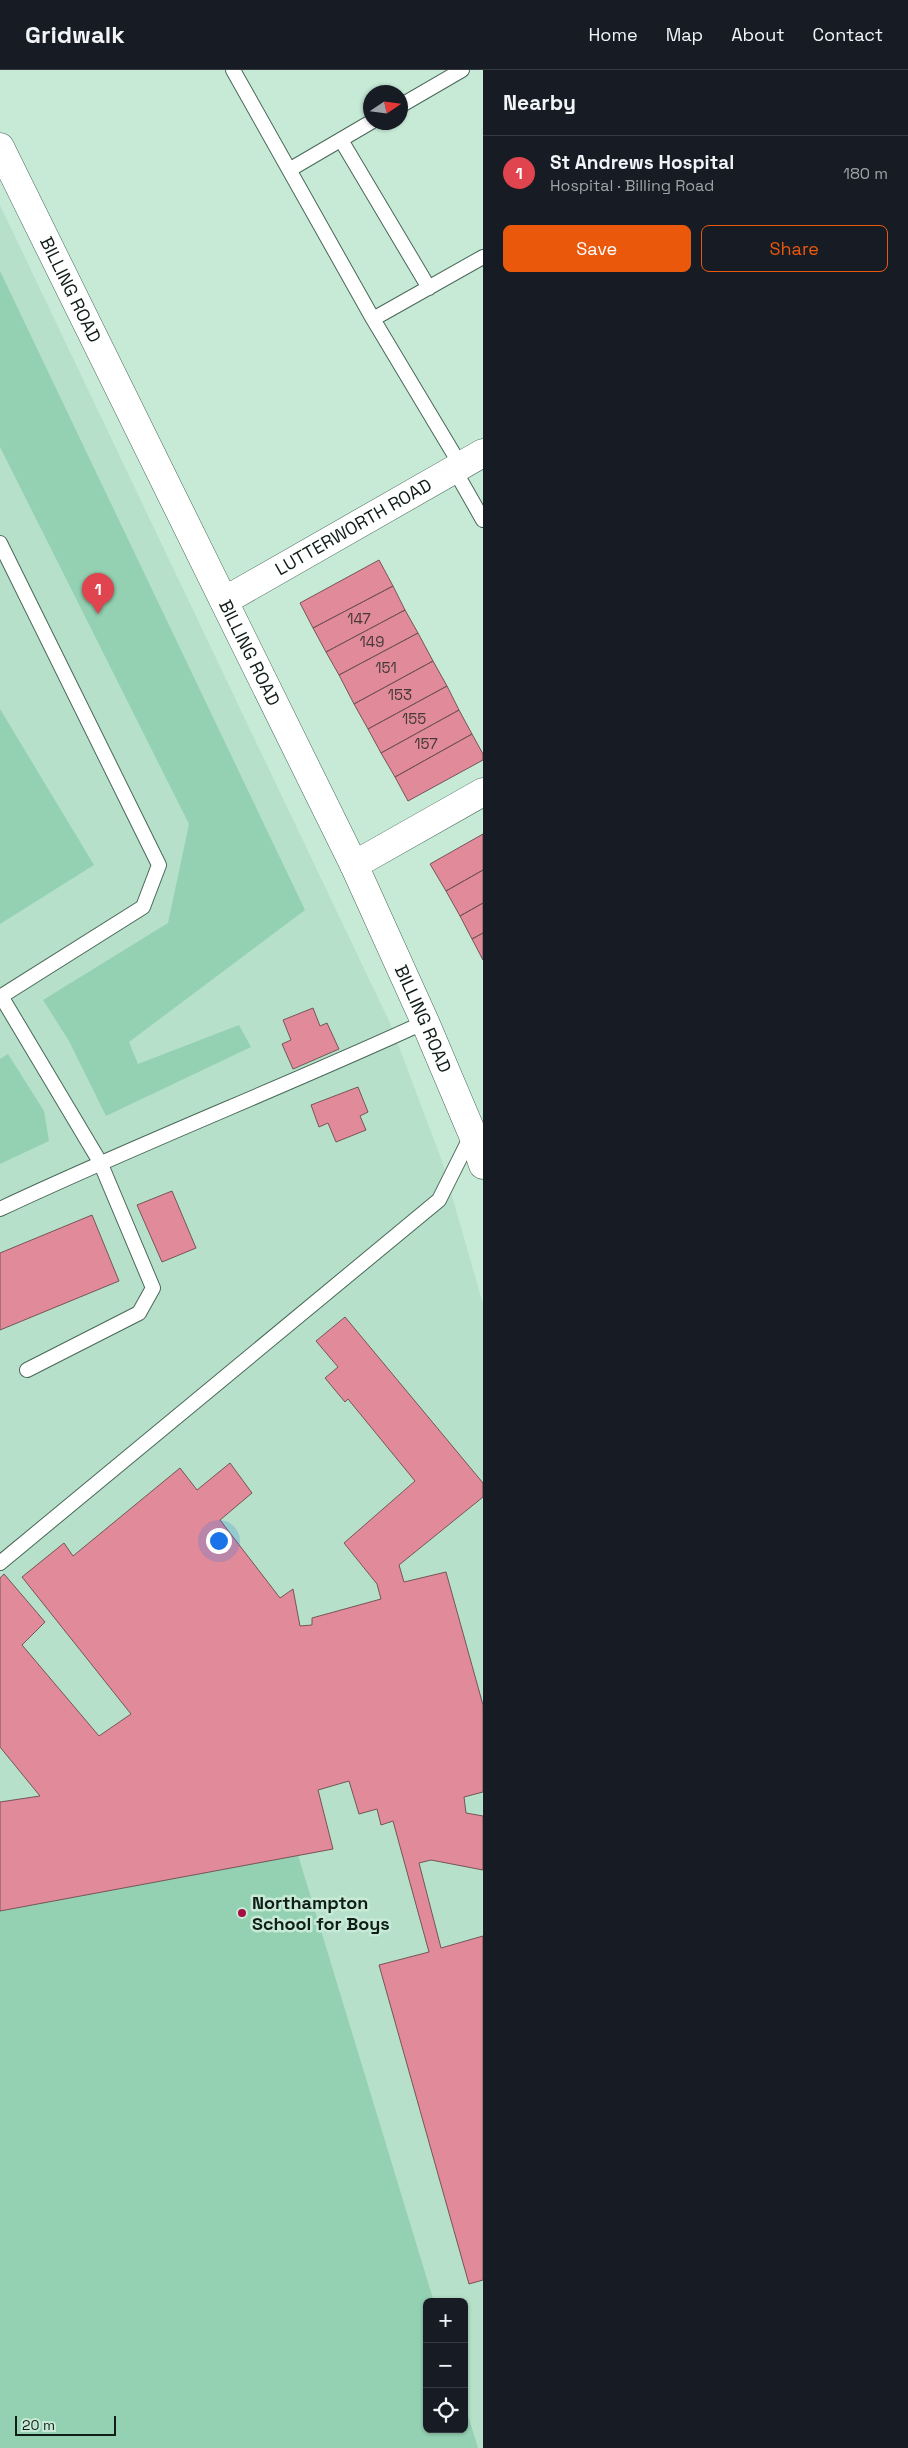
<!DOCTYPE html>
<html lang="en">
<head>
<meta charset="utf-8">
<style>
  :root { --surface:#171b24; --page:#242831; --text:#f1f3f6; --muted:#9ea1a6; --line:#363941; --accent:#ea580c }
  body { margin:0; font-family:"Space Grotesk",sans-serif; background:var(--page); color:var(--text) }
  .controls { position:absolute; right:15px; bottom:15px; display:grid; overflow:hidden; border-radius:8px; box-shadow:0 1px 4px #0004 }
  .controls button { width:45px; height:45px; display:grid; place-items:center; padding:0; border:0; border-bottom:1px solid var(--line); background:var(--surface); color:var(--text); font:25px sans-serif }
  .compass { position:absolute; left:363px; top:15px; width:45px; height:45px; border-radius:50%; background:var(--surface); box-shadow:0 1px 4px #0004; rotate:77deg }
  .scale { position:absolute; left:15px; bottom:12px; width:101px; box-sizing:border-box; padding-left:5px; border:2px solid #111e17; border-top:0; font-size:14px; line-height:18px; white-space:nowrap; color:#111e17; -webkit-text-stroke:4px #c7ead7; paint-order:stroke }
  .you { position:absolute; left:218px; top:1470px; width:18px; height:18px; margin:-12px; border:4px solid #fff; border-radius:50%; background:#1a73e8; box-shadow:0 0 0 8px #1a73e833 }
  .badge { display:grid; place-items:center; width:32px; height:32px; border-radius:50%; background:var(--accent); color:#fff; font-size:16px; font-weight:700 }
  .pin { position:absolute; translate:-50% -41px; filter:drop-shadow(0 1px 2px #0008) }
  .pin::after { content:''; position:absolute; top:26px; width:18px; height:15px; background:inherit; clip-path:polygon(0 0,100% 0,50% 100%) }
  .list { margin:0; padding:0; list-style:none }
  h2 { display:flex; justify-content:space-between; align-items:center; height:65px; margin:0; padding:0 20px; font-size:21px }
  h2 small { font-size:16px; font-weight:400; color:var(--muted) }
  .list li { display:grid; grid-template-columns:32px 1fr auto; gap:15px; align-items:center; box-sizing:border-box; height:75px; padding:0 20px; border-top:1px solid var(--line) }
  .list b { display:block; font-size:19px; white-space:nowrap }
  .list p { margin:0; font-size:16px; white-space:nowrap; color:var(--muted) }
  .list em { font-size:16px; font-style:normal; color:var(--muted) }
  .actions { display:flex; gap:10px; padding:15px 20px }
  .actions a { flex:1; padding:11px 0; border:1px solid var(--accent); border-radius:8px; text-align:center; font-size:18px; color:var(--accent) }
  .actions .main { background:var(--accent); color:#fff }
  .icon { flex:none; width:28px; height:28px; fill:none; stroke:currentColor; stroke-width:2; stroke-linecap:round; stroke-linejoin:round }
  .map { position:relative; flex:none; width:483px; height:2378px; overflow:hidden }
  header { display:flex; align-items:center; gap:30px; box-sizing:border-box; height:70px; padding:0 25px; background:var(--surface); border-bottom:1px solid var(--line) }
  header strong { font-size:24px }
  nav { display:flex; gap:28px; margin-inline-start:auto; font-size:18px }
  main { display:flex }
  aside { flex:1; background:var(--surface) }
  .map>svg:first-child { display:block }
</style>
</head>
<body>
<header>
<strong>Gridwalk</strong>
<nav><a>Home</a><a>Map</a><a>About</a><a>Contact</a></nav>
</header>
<main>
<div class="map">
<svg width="483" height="2378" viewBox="0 0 483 2378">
  <rect width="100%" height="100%" fill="#c7ead7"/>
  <path fill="#b6e0c9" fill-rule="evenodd" d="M0 135 390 953 442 1091 483 1234V2378H0ZM427 2232H464V2359H427Z"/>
  <path fill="#94d1b2" d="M0 201 305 840 129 972 138 994 239 955 251 977 106 1046 69 971 43 930 168 853 189 754 0 377Z
    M0 639 94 795 0 854Z
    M8 984 44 1041 49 1071 0 1094V989Z
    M298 1785 434 2232H427V2359H464V2333L478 2378H0V1841Z"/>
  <path fill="#e18a99" stroke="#765459" d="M379 490 393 516 313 558 300 533Z
    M393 516 405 540 326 582 313 558Z
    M405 540 418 563 339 605 326 582Z
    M418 563 433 591 354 634 339 605Z
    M433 591 447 616 368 659 354 634Z
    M447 616 459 640 381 683 368 659Z
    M459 640 472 664 395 707 381 683Z
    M472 664 483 684V690L408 731 395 707Z
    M483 764V800L446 821 430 794Z
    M483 800V833L460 846 446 821Z
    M483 833V863L472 869 460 846Z
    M483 863V890L472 869Z
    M313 938 320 956 327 953 339 979 293 999 282 974 291 970 283 950Z
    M358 1017 368 1042 360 1046 366 1060 336 1072 328 1053 319 1057 311 1035Z
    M172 1121 196 1178 162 1192 137 1135Z
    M92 1145 119 1211 0 1260V1183Z
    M345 1247 483 1413V1427L399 1495 404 1512 446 1502 483 1635V1722L464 1727 466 1743 483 1746V1800L431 1790 419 1793 441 1878 483 1866V2210L469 2214 379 1895 429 1882 393 1751 381 1755 377 1739 359 1744 349 1711 318 1720 333 1779 0 1841V1732L40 1726 0 1677V1508L4 1504 45 1552 22 1575 99 1666 131 1644 22 1507 64 1473 73 1486 180 1398 197 1420 230 1393 252 1423 220 1450 280 1528 293 1519 300 1556 312 1555V1548L381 1529 377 1514 344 1473 415 1411 348 1329 345 1332 325 1308 338 1297 316 1271Z"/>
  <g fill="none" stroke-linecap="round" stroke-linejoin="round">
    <defs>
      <path id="lane" d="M233 0 373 249 461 396
        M400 36 462 0
        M341 70 429 218
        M289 100 371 52
        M373 249 483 187
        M454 399 483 450
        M0 473 159 795 143 837 0 927
        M1 926 100 1092 153 1218 139 1243 27 1300
        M0 1139C140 1073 284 1017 425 952
        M0 1493 439 1130 472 1064"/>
      <g id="street">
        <path id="s1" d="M224 531 483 383"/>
        <path d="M354 795 483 722"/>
      </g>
      <g id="secondary">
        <path id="s2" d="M0 77 354 795 425 952 472 1063 483 1095"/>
      </g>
    </defs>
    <use href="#lane" stroke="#496858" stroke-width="16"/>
    <use href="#street" stroke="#496858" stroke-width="29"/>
    <use href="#secondary" stroke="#496858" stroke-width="29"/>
    <use href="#lane" stroke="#fff" stroke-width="14"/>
    <use href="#street" stroke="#fff" stroke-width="28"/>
    <use href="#secondary" stroke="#fff" stroke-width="28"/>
  </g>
  <circle fill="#a50d45" stroke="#c7ead7" stroke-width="2" cx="242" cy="1843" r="5"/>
  <g text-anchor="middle" stroke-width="5" stroke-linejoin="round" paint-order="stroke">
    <g font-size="15" fill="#453938">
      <text x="359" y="554">147</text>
      <text x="372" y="577">149</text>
      <text x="386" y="603">151</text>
      <text x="400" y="630">153</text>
      <text x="414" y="654">155</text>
      <text x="426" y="679">157</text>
    </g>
    <g font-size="18" fill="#111e17" stroke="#c7ead7">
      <text dy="6" stroke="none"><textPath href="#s2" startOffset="159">BILLING ROAD</textPath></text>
      <text dy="6" stroke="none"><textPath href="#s1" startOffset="149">LUTTERWORTH ROAD</textPath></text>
      <text dy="6" stroke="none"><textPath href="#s2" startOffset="564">BILLING ROAD</textPath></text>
      <text dy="6" stroke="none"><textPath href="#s2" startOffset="969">BILLING ROAD</textPath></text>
    </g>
    <g font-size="18" font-weight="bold" fill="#111e17" stroke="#c7ead7" text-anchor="start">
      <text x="252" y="1839">Northampton<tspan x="252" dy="21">School for Boys</tspan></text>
    </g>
  </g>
</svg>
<div class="controls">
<button>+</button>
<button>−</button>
<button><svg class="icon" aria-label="locate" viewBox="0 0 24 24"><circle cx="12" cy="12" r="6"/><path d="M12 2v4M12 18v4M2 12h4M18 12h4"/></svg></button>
</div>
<svg class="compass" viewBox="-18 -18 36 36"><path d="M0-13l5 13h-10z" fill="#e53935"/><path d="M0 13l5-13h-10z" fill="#9ea1a6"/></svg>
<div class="scale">20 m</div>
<div class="you"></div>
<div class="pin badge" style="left:98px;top:544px;background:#e0444e">1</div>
</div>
<aside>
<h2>Nearby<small></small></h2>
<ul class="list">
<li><span class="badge" style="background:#e0444e">1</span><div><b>St Andrews Hospital</b><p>Hospital · Billing Road</p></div><em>180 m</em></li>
</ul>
<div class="actions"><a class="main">Save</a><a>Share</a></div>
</aside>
</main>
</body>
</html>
